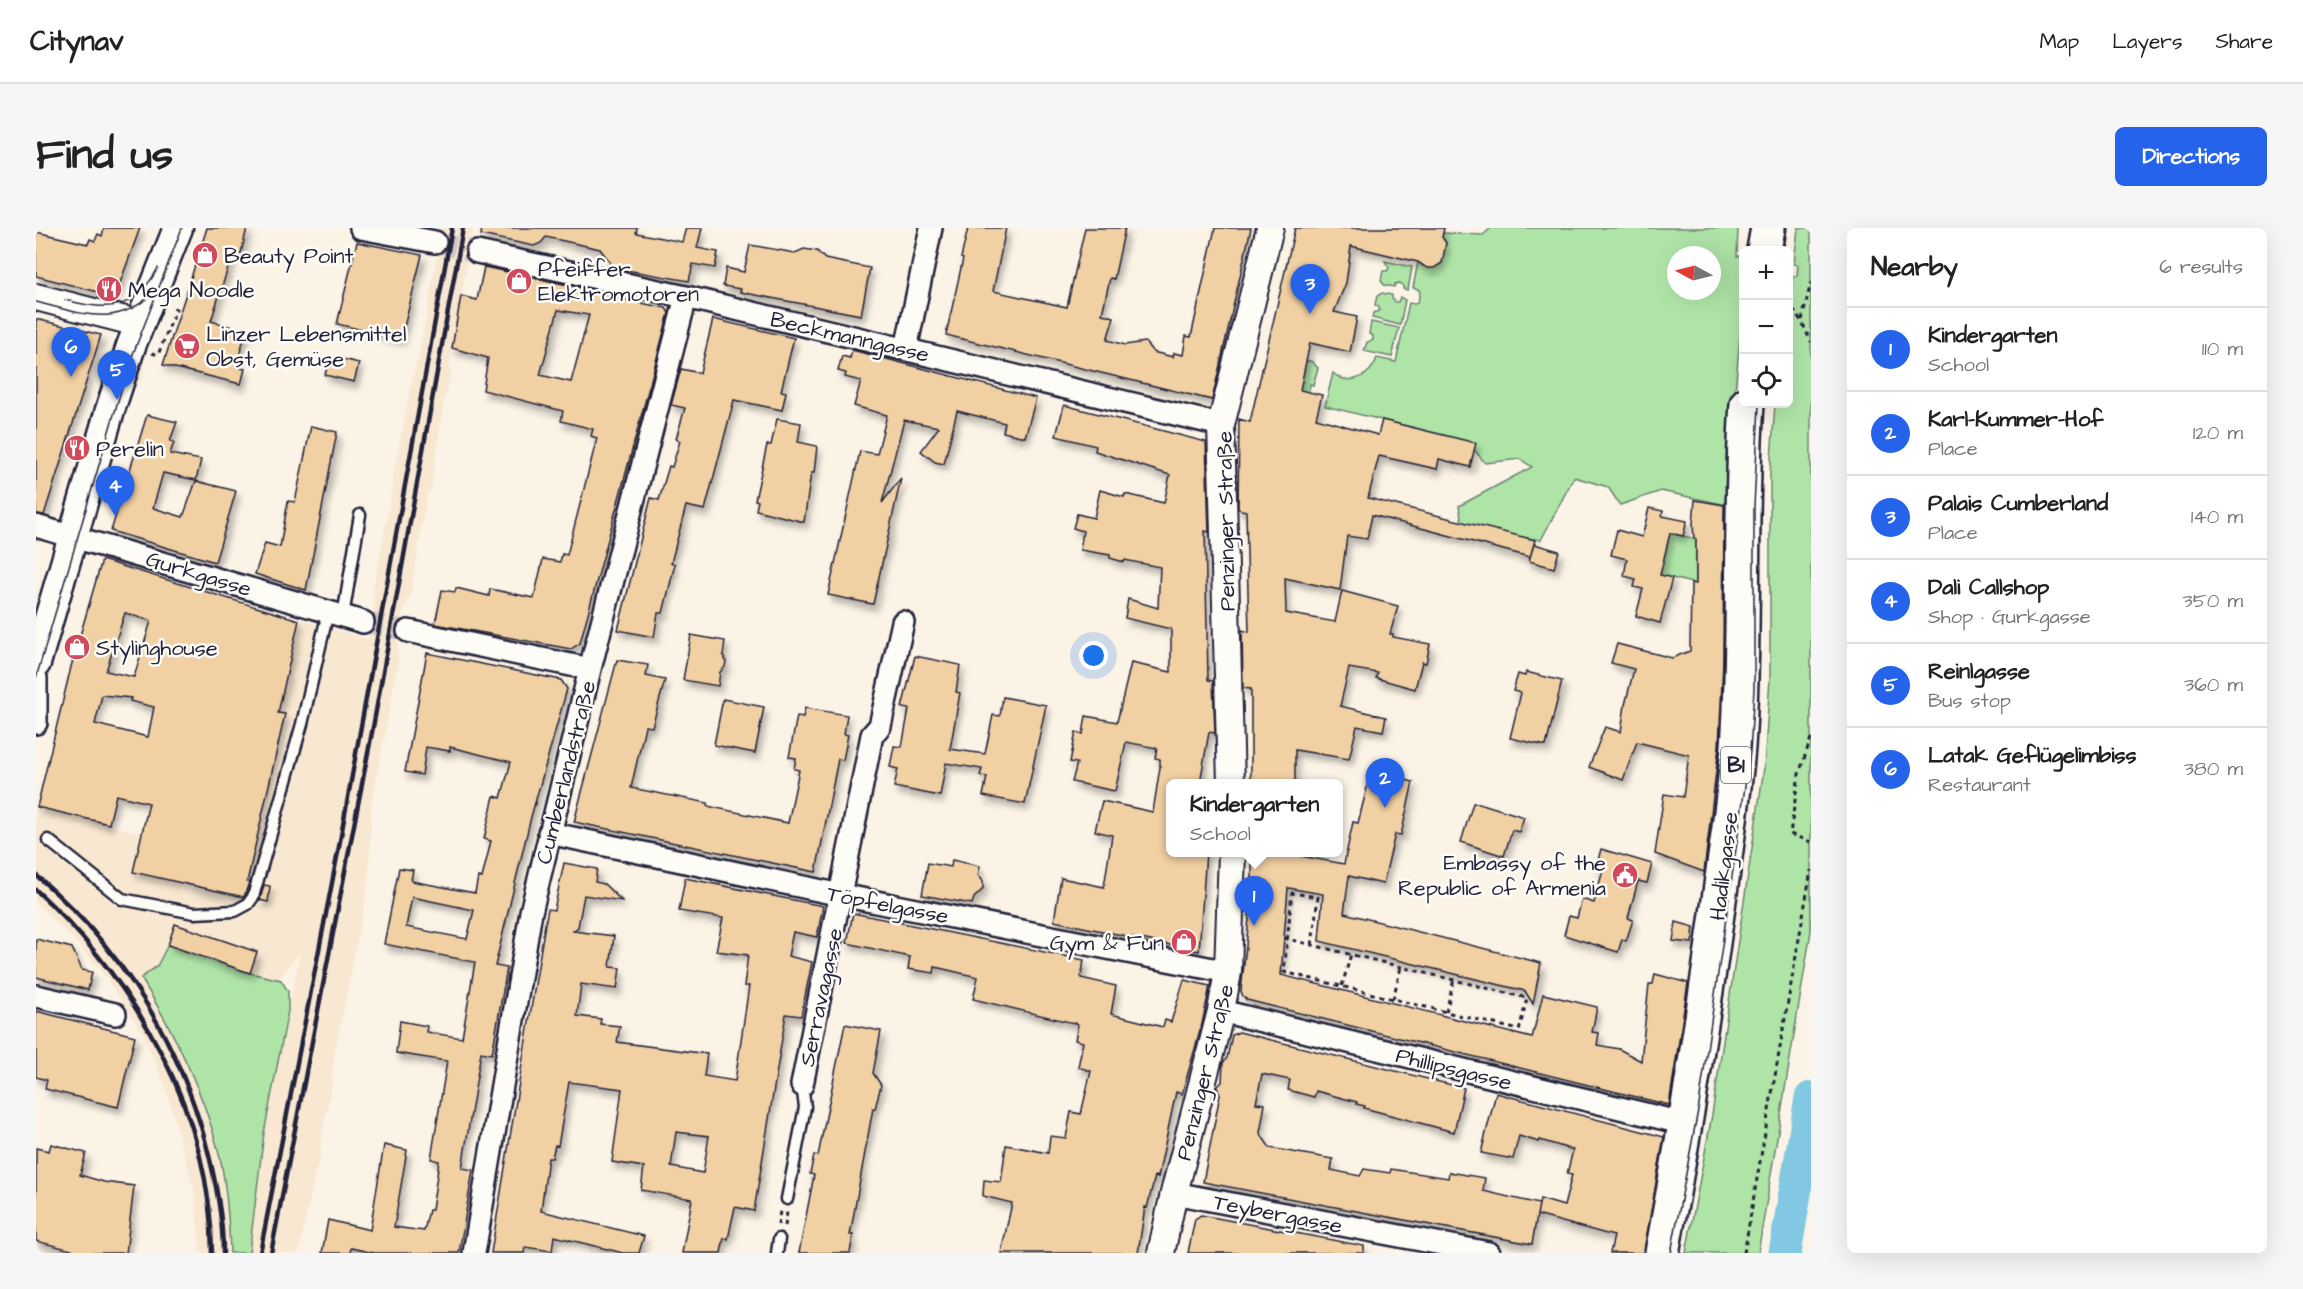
<!DOCTYPE html>
<html lang="en">
<head>
<meta charset="utf-8">
<style>
  :root { --surface:#fff; --page:#f6f6f6; --text:#222; --muted:#767676; --line:#e0e0e0; --accent:#2563eb }
  body { margin:0; font-family:"Architects Daughter",sans-serif; background:var(--page); color:var(--text) }
  .controls { position:absolute; right:18px; top:18px; display:grid; overflow:hidden; border-radius:9px; box-shadow:0 6px 24px #0002 }
  .controls button { width:54px; height:54px; display:grid; place-items:center; padding:0; border:0; border-bottom:2px solid var(--line); background:var(--surface); color:var(--text); font:30px sans-serif }
  .compass { position:absolute; left:1631px; top:18px; width:54px; height:54px; border-radius:50%; background:var(--surface); box-shadow:0 6px 24px #0002; rotate:277deg }
  .you { position:absolute; left:1058px; top:428px; width:21px; height:21px; margin:-15px; border:4px solid #fff; border-radius:50%; background:#1a73e8; box-shadow:0 0 0 9px #1a73e833 }
  .badge { display:grid; place-items:center; width:39px; height:39px; border-radius:50%; background:var(--accent); color:#fff; font-size:20px; font-weight:700 }
  .pin { position:absolute; translate:-50% -50px; filter:drop-shadow(0 2px 3px #0008) }
  .pin::after { content:''; position:absolute; top:32px; width:21px; height:18px; background:inherit; clip-path:polygon(0 0,100% 0,50% 100%) }
  .popup { position:absolute; left:1130px; top:551px; width:177px; height:78px; box-sizing:border-box; display:grid; place-content:center; border-radius:9px; background:var(--surface); filter:drop-shadow(0 2px 4px #0005); font-size:20px; white-space:nowrap; color:var(--muted) }
  .popup b { font-size:22px; color:var(--text) }
  .popup::after { content:''; position:absolute; left:50%; top:100%; margin-left:-12px; border:12px solid transparent; border-top-color:var(--surface) }
  .list { margin:0; padding:0; list-style:none }
  h2 { display:flex; justify-content:space-between; align-items:center; height:78px; margin:0; padding:0 24px; font-size:26px }
  h2 small { font-size:20px; font-weight:400; color:var(--muted) }
  .list li { display:grid; grid-template-columns:39px 1fr auto; gap:18px; align-items:center; box-sizing:border-box; height:84px; padding:0 24px; border-top:2px solid var(--line) }
  .list b { display:block; font-size:22px; white-space:nowrap }
  .list p { margin:0; font-size:20px; white-space:nowrap; color:var(--muted) }
  .list em { font-size:20px; font-style:normal; color:var(--muted) }
  .icon { flex:none; width:33px; height:33px; fill:none; stroke:currentColor; stroke-width:2; stroke-linecap:round; stroke-linejoin:round }
  .map { position:relative; flex:none; width:1775px; height:1025px; overflow:hidden; border-radius:9px }
  header { display:flex; align-items:center; gap:36px; box-sizing:border-box; height:84px; padding:0 30px; background:var(--surface); border-bottom:2px solid var(--line) }
  header strong { font-size:28px }
  nav { display:flex; gap:33px; margin-inline-start:auto; font-size:21px }
  .intro { display:flex; align-items:center; justify-content:space-between; box-sizing:border-box; height:144px; padding:0 36px }
  h1 { margin:0; font-size:42px }
  .button { padding:15px 27px; border-radius:9px; background:var(--accent); color:#fff; font-size:21px; font-weight:700 }
  main { display:flex; gap:36px; padding:0 36px }
  aside { flex:1; background:var(--surface); border-radius:9px; box-shadow:0 6px 24px #0002 }
  .map>svg:first-child { display:block }
</style>
</head>
<body>
<header>
<strong>Citynav</strong>
<nav><a>Map</a><a>Layers</a><a>Share</a></nav>
</header>
<div class="intro"><h1>Find us</h1><a class="button">Directions</a></div>
<main>
<div class="map">
<svg width="1775" height="1025" viewBox="0 0 1775 1025">
  <defs>
    <filter id="shadow"><feDropShadow dx="3.5" dy="6" stdDeviation="3" flood-color="#0004"/></filter>
  </defs>
  <rect width="100%" height="100%" fill="#fbf3e6"/>
  <filter id="ink" filterUnits="userSpaceOnUse"><feTurbulence type="fractalNoise" baseFrequency=".0167" numOctaves="2"/><feDisplacementMap in="SourceGraphic" scale="12" xChannelSelector="R" yChannelSelector="G"/><feConvolveMatrix kernelMatrix="1 2 1 2 8 2 1 2 1" color-interpolation-filters="sRGB"/></filter>
  <g filter="url(#ink)">
    <path fill="#f8e8d2" d="M406 0H437L413 140 415 147 408 173 395 262 391 266 375 365 367 386 362 416V436L336 574 332 659 298 828 296 856 285 913 284 931 279 945 263 1025H213L228 905 264 724 239 756 105 750 142 815 158 852 179 911 185 935 192 985 194 1025H164L159 966 129 857 107 806 68 747 40 714 0 675V582L1 579 104 605 169 364 332 411 338 379 337 358 345 323 357 257 356 252 379 138 382 132Z"/>
    <path fill="#afe4a7" stroke="#688371" stroke-width="1.5" fill-rule="evenodd" d="M1455 0H1702L1701 28H1707L1708 63 1695 209 1692 213 1691 277 1625 263 1584 277 1572 259 1538 249 1505 312 1427 300 1423 278 1496 239 1484 231 1449 235 1431 213 1289 178 1297 145C1313 159 1335 149 1341 130L1360 134 1373 75 1379 76 1382 73 1384 64 1382 61 1377 60 1382 34C1389 42 1398 40 1405 35L1410 15 1406 9 1407 5 1447 7ZM1640 27H1676V63H1640Z
      M1762 0H1775V703L1722 1025H1650L1676 887 1728 540 1734 450V245L1739 176H1752V69L1757 48H1761L1762 37 1758 36Z
      M1349 33 1376 39 1372 62 1367 61V58L1363 55 1359 56 1358 59 1348 57 1345 52 1347 43H1351L1353 40Z
      M1346 65 1356 67V71L1359 74H1362L1364 69 1369 72 1364 97 1336 90 1337 85 1343 83V79L1339 77 1341 68Z
      M1335 94 1363 100 1356 129 1328 123 1331 114 1337 112V108L1333 106Z
      M1270 133H1275L1282 140 1277 157 1274 156 1271 173 1257 170Z
      M1634 305 1660 311V356L1624 347Z
      M132 717 214 745 245 752 252 763V783L228 905 213 1025H194C193 995 191 964 185 934 170 869 140 807 105 750L121 738Z"/>
    <g fill="none" stroke-linecap="round" stroke-linejoin="round">
      <path stroke="#82c8e3" stroke-width="33" d="M1749 1025 1775 870"/>
    </g>
    <path fill="#f1d0a3" stroke="#22223b" stroke-width="1.5" fill-rule="evenodd" filter="url(#shadow)" d="M68 0H104L81 63 74 67 0 48V4L52 16 54 11 59 13 62 6 66 8Z
      M171 0H211L205 25 197 24 175 93 210 103 200 139 209 141 205 156 127 137Z
      M446 0H601L600 5 646 14 650 0H666L661 20 682 24 679 40 657 36 653 53 573 39 574 34 564 21 510 9 505 15 498 18 445 7Z
      M932 0H970L957 63 1031 79 1049 0H1089L1078 51 1074 50 1066 86 1078 89 1071 112 1089 117 1109 114 1117 124 1137 129 1138 125 1147 127 1150 108 1155 109 1179 0H1215L1176 172 910 107 927 31 925 30Z
      M1259 0H1408L1406 9 1410 15 1406 35 1398 40H1391L1382 34 1315 18 1310 55 1298 84 1321 89 1314 124 1274 115 1264 162 1286 167 1280 190 1342 207 1346 192 1440 215 1434 239 1403 231 1401 241 1343 228 1332 270 1499 312 1494 329 1336 287 1331 311 1311 308 1304 362 1249 350 1250 385 1299 394 1306 363 1362 378 1354 406H1357V409L1394 416 1390 435 1386 434 1379 461 1340 450 1342 445 1313 440 1304 478 1350 489 1347 503 1321 498 1313 531 1259 522V555H1215V461L1207 460 1206 402 1213 404 1210 283 1202 281 1203 191 1214 194Z
      M321 14 386 27 365 111 301 96Z
      M714 17 759 25 768 21 781 23 789 31 834 40 825 87 704 64 705 61 687 58 690 40 708 44Z
      M448 39 574 66V69L630 80 633 85 544 415 535 421 399 396 406 362 419 364 420 360 453 368 454 361 498 370 507 331 524 334 526 326 531 327 561 210 555 208 557 201 525 193 527 183 447 162 452 130 416 120 425 68 441 72ZM522 82 553 87 535 154 504 147Z
      M0 91 65 107 8 287 0 286Z
      M677 91 758 110 745 163 750 164 746 182 698 172 669 282 650 278 635 335 639 336 627 385H622L618 409 582 402 615 270 623 272 633 238 636 239 644 213 640 211 649 180 635 177 645 141 664 145Z
      M816 122 1000 170 989 209 967 204 969 195 921 183 908 236 899 234 885 223 903 199 868 192 846 275 865 250 837 376 792 367 824 223 841 226 851 187 818 178 825 153 809 149 810 145 802 143 806 128 814 130Z
      M294 128 323 135 318 154 289 147Z
      M1028 177 1170 214 1173 304 1169 303 1172 452 1177 453 1179 505 1173 504 1164 555H1134V624H1170L1163 723 1018 693 1025 650 1068 659 1076 607 1059 603 1066 573 1117 584 1124 539V531L1119 530 1121 520 1090 514 1079 563 1036 554 1041 535 1034 534 1040 504 1047 506 1050 488 1081 494 1095 435 1135 444V401L1089 390 1092 371 1122 380 1124 339 1089 332 1088 334 1074 330V327L1044 322 1047 303 1037 300 1041 286 1058 290 1064 262 1088 269 1089 266 1128 275 1134 247 1059 223 1060 218 1020 208Z
      M111 187 141 194 134 213 138 214 134 226 165 232 160 252 127 245 117 280 147 289 160 253 200 263 179 334 75 303Z
      M741 191 765 195 762 214 781 218 778 245H775L768 294 720 282 722 273 719 272 731 217H735Z
      M275 198 301 204 270 362 219 346 229 315 244 319 252 273 259 274Z
      M1659 272 1688 277 1687 433 1683 518 1668 644 1619 626 1628 566 1647 569 1653 527 1601 514 1587 552 1553 539 1569 499 1585 504 1589 477 1598 441 1575 435 1581 416 1636 430 1654 423 1655 355 1660 356V311L1658 310 1657 296Z
      M1613 280 1627 283 1626 288 1651 293 1647 308 1634 305 1624 347 1636 350 1624 395 1600 388 1607 361 1598 359 1600 351 1588 348 1591 331 1575 327 1581 302 1606 309Z
      M1498 316 1523 323 1518 340 1493 333Z
      M66 332 263 392 242 485 249 486 211 654H213L208 669 97 644 113 575 80 567 73 596 1 579 36 435ZM89 385 115 393 98 449 70 443ZM66 467 95 470 94 473 118 479 112 509 59 496Z
      M655 407 689 413 687 427 690 433 689 439 684 444 682 458 647 452Z
      M391 425 525 452 531 461 495 589 459 738 471 740 456 826 445 824 426 940 437 942 423 1025H338L315 1020 314 1025H286L292 992 334 1002 348 917 371 922 358 999 388 1003 393 982H396L403 933 395 931 411 833 360 825 364 793 391 798 390 804 426 810 439 734 348 716 363 640 377 642 375 653 439 665 442 649 446 650 455 613 448 611 458 568 465 570 475 534 414 519V523L390 519 386 547 369 544ZM376 669 438 682 431 711 370 699Z
      M879 428 924 437 920 464 924 465 914 521 949 526 957 487 964 488 967 469 1010 477 989 576 947 568 951 549 944 548 946 541 910 535 904 568 858 559 862 541 854 539 858 518 866 519 873 481 866 480Z
      M581 432 612 437 610 448 629 452 616 499 609 498 595 560 672 575 671 578 752 595 763 542 758 541 760 530 753 529 761 488 767 489 769 480 811 487 808 506 812 507 807 532 802 531 780 644 538 594Z
      M1490 444 1526 453 1510 518 1474 510 1485 465 1477 463 1482 446 1489 448Z
      M687 471 728 479 719 525 678 517Z
      M1336 540 1353 544 1352 547 1377 554 1365 607 1359 606 1347 656 1313 648 1308 685 1505 735 1497 776 1489 763 1283 713 1287 666 1252 660 1245 747 1496 810 1507 766 1561 779 1556 804 1563 805 1561 817 1583 821 1605 833 1613 756H1617L1619 746 1652 755 1633 877 1211 772 1207 768 1205 763 1216 664V624H1261L1265 628 1308 636 1317 594 1322 595Z
      M1437 575H1443L1488 589 1483 604 1476 602 1468 628 1425 614Z
      M1565 621 1616 636 1611 655 1602 653 1592 690 1597 692 1590 713 1586 711 1582 724 1528 707 1533 688 1541 690 1546 671 1558 675 1567 642 1560 640Z
      M916 632 944 638 942 647 947 653V661L938 670 936 676 886 667 892 635 915 639Z
      M528 635 561 641 559 654 568 656 586 673 548 667 542 699 537 703 578 708 574 739 584 740 581 761 545 756 541 788 565 791 564 796 584 798 581 814 671 826 668 848 699 853 713 758H708L712 727 680 723 687 690 643 683 649 650 787 678 781 709 757 704 752 728 776 734 765 788 750 786 718 983 699 979 692 1011 688 1010 685 1025H646L656 971 605 962 608 939 576 934 586 861 533 854 522 918 519 917 516 930H512L505 983 608 1008 603 1025H587L518 1008 516 1023 489 1019 488 1025H455L509 696 512 681 518 682ZM640 904 673 908 667 945 635 939Z
      M228 657 234 658 232 674 224 672Z
      M817 685 1048 732 1045 750 1080 758 1075 786 1127 799 1129 792 1135 794 1148 752 1174 758 1166 796 1146 866 1140 864 1122 949 1119 948 1111 980 1109 979 1102 1025H965L976 975 947 968 948 952 965 954 970 917 1012 925 1014 908 1030 910 1035 884 1045 886 1055 843 1042 839 1047 814 1039 812 1042 796 937 771 942 749 899 739 898 745 872 741 874 729 811 715Z
      M1640 694 1658 699 1656 715 1637 713Z
      M139 696 221 724 214 745 132 717Z
      M0 711 36 720 46 742 56 744 52 762 0 749Z
      M0 783 99 808 82 879 9 861 11 852 0 849Z
      M809 796 845 803 837 845 845 857 839 881 837 880 814 1007H817L814 1025H763L778 947 774 946 778 927 782 928Z
      M1203 804 1428 860 1418 904 1328 880 1329 878 1320 876 1321 874 1280 863 1278 869 1252 862 1254 852 1226 846 1220 875 1229 876 1224 905 1234 920 1297 931 1295 942 1324 948 1328 941 1354 945 1355 941 1412 950 1413 944 1449 950 1447 963 1503 976 1496 1016 1167 954 1184 867 1181 859 1186 854 1187 835 1191 830 1196 807Z
      M1460 865 1628 909 1608 1025H1574L1578 1008 1501 987 1504 971 1528 978 1536 947 1531 946 1537 922 1504 912 1503 914 1483 908 1477 931 1445 925Z
      M15 916 50 925 44 947 68 954 98 958 90 1025H47L0 1013V920L13 923Z
      M1165 987 1328 1018V1025H1152L1159 991Z"/>
    <g fill="none" stroke-linecap="round" stroke-linejoin="round">
      <path stroke="#d0c9c4" stroke-width="21" stroke-dasharray="21 10" stroke-linecap="butt" d="M399 14 441 24
        M327 394 372 403"/>
      <defs>
        <path id="service" d="M307 388 324 287
          M12 612 86 671 158 685 199 683 212 676 217 669 266 496 292 384
          M751 971 769 879 766 857
          M741 1025 743 1011"/>
        <path id="minor" d="M325 0 399 14
          M441 24 650 69 1185 197
          M870 121 895 0
          M0 298 327 394
          M372 403 554 441
          M0 450V495
          M513 605 805 667 1192 744
          M0 768 79 786
          M1185 783 1650 896
          M766 857 836 507 844 498 867 394
          M1138 965 1453 1025
          M438 1025 495 684 554 441 650 69"/>
        <path id="tertiary" d="M0 69 105 96
          M1195 556 1185 197 1234 0
          M1125 1025 1138 965 1185 783 1192 744 1196 624"/>
        <path id="secondary" d="M0 435 74 182 95 118 142 0"/>
        <path id="primary" d="M1728 22 1732 0
          M1626 1025C1648 908 1667 790 1683 672 1690 621 1698 570 1702 519 1710 405 1703 290 1711 176"/>
      </defs>
      <use href="#service" stroke="#22223b" stroke-width="15"/>
      <use href="#minor" stroke="#22223b" stroke-width="26"/>
      <use href="#tertiary" stroke="#22223b" stroke-width="30"/>
      <use href="#secondary" stroke="#22223b" stroke-width="33"/>
      <use href="#primary" stroke="#22223b" stroke-width="38"/>
      <path stroke="#22223b" stroke-width="3" stroke-dasharray="4.5 4.5" stroke-linecap="butt" d="M1752 74 1766 94 1775 114
        M1766 92 1775 54
        M116 125 122 127 140 81 134 79
        M1775 510 1763 546 1754 606 1775 614
        M1248 710 1491 770 1482 807
        M1276 717 1282 669 1256 665 1248 744 1483 802
        M1306 758 1315 726
        M1357 771 1365 739
        M1410 784 1418 751
        M742 997 744 983
        M749 998 751 984
        M1708 1025 1775 642"/>
      <use href="#service" stroke="#fdfcf7" stroke-width="10"/>
      <use href="#minor" stroke="#fdfcf7" stroke-width="21"/>
      <use href="#tertiary" stroke="#fdfcf7" stroke-width="26"/>
      <use href="#secondary" stroke="#fdfcf7" stroke-width="28"/>
      <use href="#primary" stroke="#fdfcf7" stroke-width="33"/>
      <path stroke="#22223b" stroke-width="1.5" d="M1748 22 1751 0
        M29 72C73 83 98 84 122 40
        M0 74C46 85 81 102 119 63
        M0 450 92 139 146 0
        M1635 1025 1663 877 1714 524 1718 461V279L1723 176"/>
      <path stroke="#22223b" stroke-width="4.5" d="M0 647C83 718 140 808 169 912 179 949 187 987 187 1025
        M0 662C101 755 175 884 176 1025
        M224 1025 302 624 416 0
        M235 1025 338 494 427 0"/>
    </g>
  </g>
  <defs>
    <symbol id="shop-disc" viewBox="-11 -11 22 22"><circle r="9.5" fill="#d1495b" stroke="#fdfcf7"/><path d="M-5-2.5h2.3a2.7 3.5 0 0 1 5.4 0H5L5.5 6h-11ZM-1.5-2.5h3a1.5 2.3 0 0 0-3 0Z" fill="#fff"/></symbol>
    <symbol id="restaurant-disc" viewBox="-11 -11 22 22"><circle r="9.5" fill="#d1495b" stroke="#fdfcf7"/><path d="M-5-6h1v4h1v-4h1v4h1v-4h1v5L-1.5 .5V6h-2V.5L-5-1ZM5-6V6H3V1.5H1.5Q1.5-4 5-6Z" fill="#fff"/></symbol>
    <symbol id="supermarket-disc" viewBox="-11 -11 22 22"><circle r="9.5" fill="#d1495b" stroke="#fdfcf7"/><path d="M-6-5.5h2.5l.6 2H6L4.5 2H-2.5L-4.4-4H-6ZM-1.5 3.2a1.3 1.3 0 1 0 .1 0ZM3 3.2a1.3 1.3 0 1 0 .1 0Z" fill="#fff"/></symbol>
    <symbol id="civic-disc" viewBox="-11 -11 22 22"><circle r="9.5" fill="#d1495b" stroke="#fdfcf7"/><path d="M-.6-6.5H3V-4.5H.6V-3L4-1V1h2V6H-6V1h2V-1L-.6-3ZM-1.2 2.5V6h2.4V2.5Z" fill="#fff"/></symbol>
  </defs>
  <g fill-rule="evenodd">
    <use href="#shop-disc" x="154" y="12" width="30" height="30"/>
    <use href="#shop-disc" x="468" y="38" width="30" height="30"/>
    <use href="#restaurant-disc" x="58" y="46" width="30" height="30"/>
    <use href="#supermarket-disc" x="136" y="103" width="30" height="30"/>
    <use href="#restaurant-disc" x="26" y="205" width="30" height="30"/>
    <use href="#shop-disc" x="26" y="404" width="30" height="30"/>
    <use href="#civic-disc" x="1574" y="632" width="30" height="30"/>
    <use href="#shop-disc" x="1133" y="699" width="30" height="30"/>
  </g>
  <g text-anchor="middle" stroke-width="5" stroke-linejoin="round" paint-order="stroke">
    <rect fill="#fdfcf7" stroke="#646373" stroke-width="1.5" x="1685" y="519" width="30" height="36" rx="4.5"/>
    <g font-size="21" font-weight="bold" fill="#22223b">
      <text x="1700" y="544">B1</text>
    </g>
    <g font-size="22" fill="#22223b" stroke="#fdfcf7" text-anchor="start">
      <text x="188" y="35">Beauty Point</text>
      <text x="502" y="48">Pfeiffer<tspan x="502" dy="25">Elektromotoren</tspan></text>
      <text x="92" y="69">Mega Noodle</text>
      <text x="170" y="113">Linzer Lebensmittel<tspan x="170" dy="25">Obst, Gemüse</tspan></text>
      <text x="60" y="228">Perelin</text>
      <text x="60" y="427">Stylinghouse</text>
      <text x="1570" y="642" text-anchor="end">Embassy of the<tspan x="1570" dy="25">Republic of Armenia</tspan></text>
      <text x="1128" y="722" text-anchor="end">Gym &amp; Fun</text>
    </g>
    <g font-size="22" fill="#22223b" stroke="#fdfcf7">
      <text transform="translate(814 108) rotate(13)" y="8">Beckmanngasse</text>
      <text transform="translate(1189 293) rotate(-91)" y="8">Penzinger Straße</text>
      <text transform="translate(163 345) rotate(17)" y="8">Gurkgasse</text>
      <text transform="translate(529 544) rotate(-76)" y="8">Cumberlandstraße</text>
      <text transform="translate(1687 638) rotate(-83)" y="8">Hadikgasse</text>
      <text transform="translate(852 676) rotate(11)" y="8">Töpfelgasse</text>
      <text transform="translate(784 769) rotate(-78)" y="8">Serravagasse</text>
      <text transform="translate(1418 840) rotate(14)" y="8">Phillipsgasse</text>
      <text transform="translate(1168 844) rotate(-76)" y="8">Penzinger Straße</text>
      <text transform="translate(1242 985) rotate(11)" y="8">Teybergasse</text>
    </g>
  </g>
</svg>
<div class="controls">
<button>+</button>
<button>−</button>
<button><svg class="icon" aria-label="locate" viewBox="0 0 24 24"><circle cx="12" cy="12" r="6"/><path d="M12 2v4M12 18v4M2 12h4M18 12h4"/></svg></button>
</div>
<svg class="compass" viewBox="-18 -18 36 36"><path d="M0-13l5 13h-10z" fill="#e53935"/><path d="M0 13l5-13h-10z" fill="#767676"/></svg>
<div class="you"></div>
<div class="pin badge" style="left:1218px;top:698px">1</div>
<div class="popup"><b>Kindergarten</b>School</div>
<div class="pin badge" style="left:1349px;top:580px">2</div>
<div class="pin badge" style="left:1274px;top:86px">3</div>
<div class="pin badge" style="left:79px;top:288px">4</div>
<div class="pin badge" style="left:81px;top:172px">5</div>
<div class="pin badge" style="left:35px;top:149px">6</div>
</div>
<aside>
<h2>Nearby<small>6 results</small></h2>
<ul class="list">
<li><span class="badge">1</span><div><b>Kindergarten</b><p>School</p></div><em>110 m</em></li>
<li><span class="badge">2</span><div><b>Karl-Kummer-Hof</b><p>Place</p></div><em>120 m</em></li>
<li><span class="badge">3</span><div><b>Palais Cumberland</b><p>Place</p></div><em>140 m</em></li>
<li><span class="badge">4</span><div><b>Dali Callshop</b><p>Shop · Gurkgasse</p></div><em>350 m</em></li>
<li><span class="badge">5</span><div><b>Reinlgasse</b><p>Bus stop</p></div><em>360 m</em></li>
<li><span class="badge">6</span><div><b>Latak Geflügelimbiss</b><p>Restaurant</p></div><em>380 m</em></li>
</ul>
</aside>
</main>
</body>
</html>
